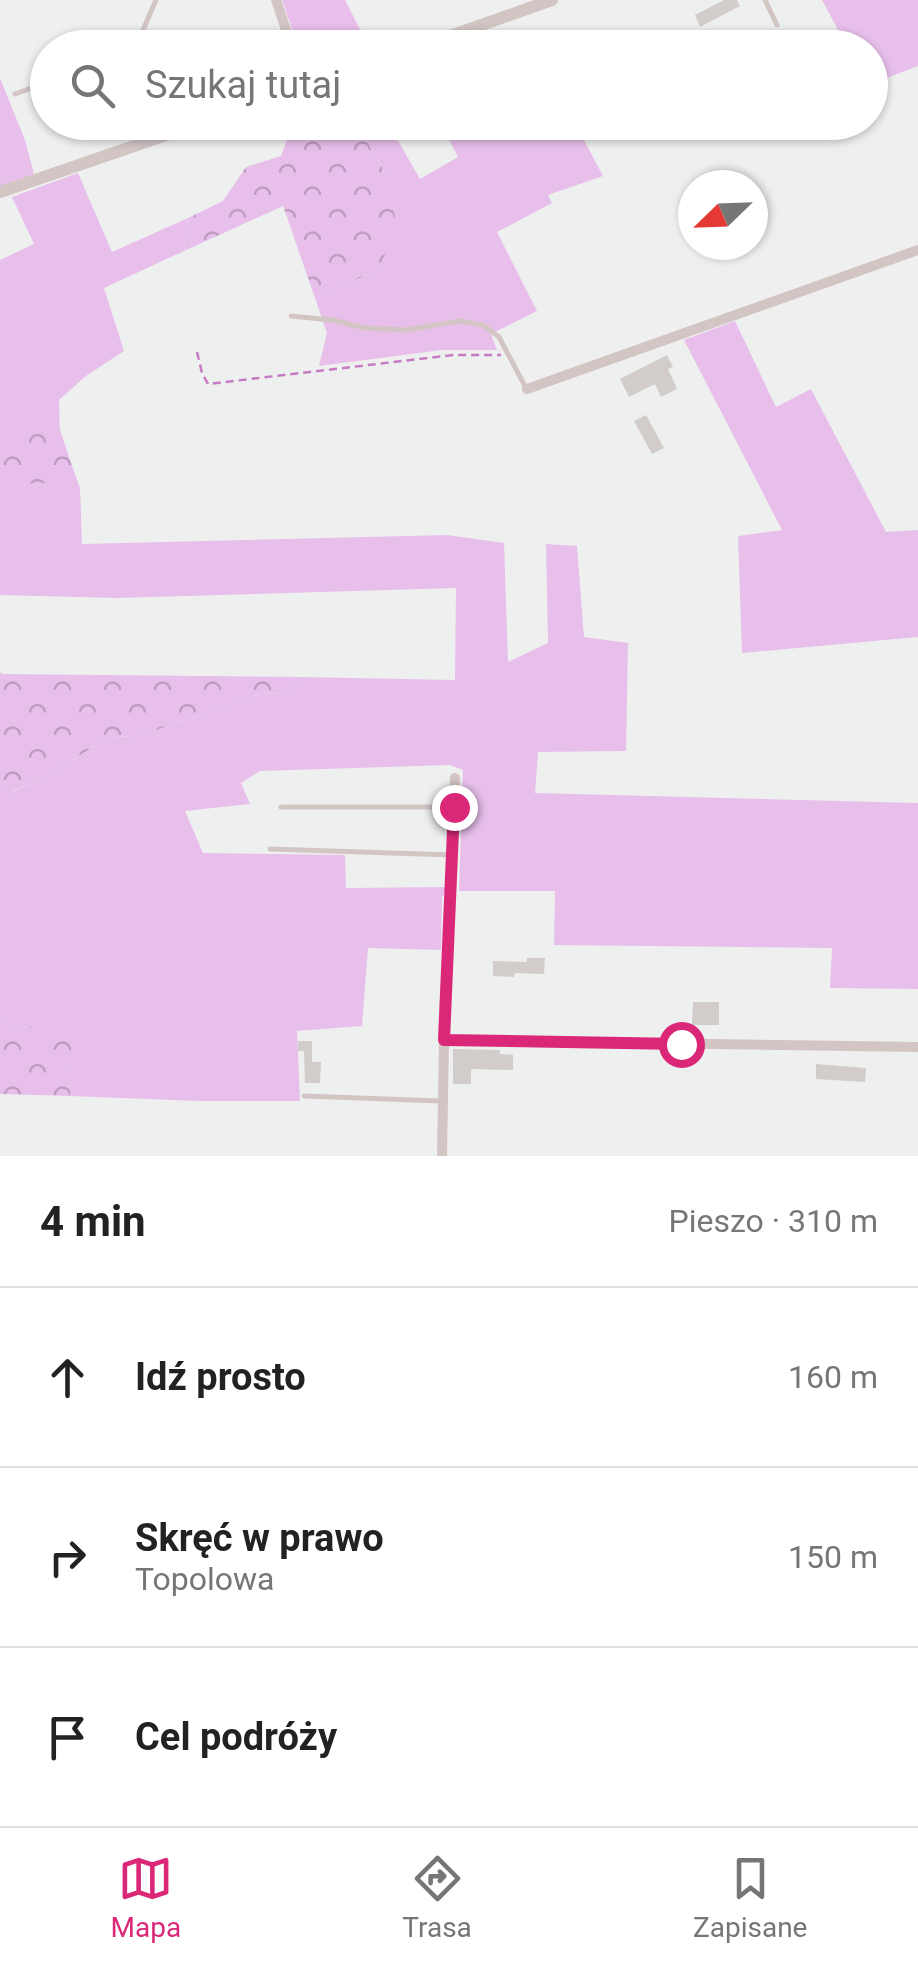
<!DOCTYPE html>
<html lang="pl">
<head>
<meta charset="utf-8">
<style>
  :root { --surface:#fff; --page:#f2f2f2; --text:#222; --muted:#767676; --line:#e0e0e0; --accent:#db2777 }
  body { margin:0; font-family:Roboto,sans-serif; background:var(--page); color:var(--text) }
  .compass { position:absolute; left:678px; top:170px; width:90px; height:90px; border-radius:50%; background:var(--surface); box-shadow:0 2px 8px #0004; rotate:247deg }
  .stop { position:absolute; width:30px; height:30px; margin:-22px; border:8px solid #db2777; border-radius:50%; background:#fff }
  .stop.end { background:#db2777; border-color:#fff; box-shadow:0 2px 10px #0008 }
  .list { margin:0; padding:0; list-style:none }
  h2 { display:flex; justify-content:space-between; align-items:center; height:130px; margin:0; padding:0 40px; font-size:42px }
  h2 small { font-size:32px; font-weight:400; color:var(--muted) }
  .list li { display:grid; grid-template-columns:65px 1fr auto; gap:30px; align-items:center; box-sizing:border-box; height:180px; padding:0 40px; border-top:2px solid var(--line) }
  .list b { display:block; font-size:38px; white-space:nowrap }
  .list p { margin:0; font-size:32px; white-space:nowrap; color:var(--muted) }
  .list em { font-size:32px; font-style:normal; color:var(--muted) }
  .icon { flex:none; width:55px; height:55px; fill:none; stroke:currentColor; stroke-width:2; stroke-linecap:round; stroke-linejoin:round }
  .map { position:relative; flex:none; width:918px; height:1156px; overflow:hidden }
  .search { position:absolute; background:var(--surface); box-shadow:0 2px 8px #0004; left:30px; right:30px; top:30px; height:110px; display:flex; align-items:center; gap:25px; box-sizing:border-box; padding:0 35px; border-radius:55px; color:var(--muted); font-size:38px }
  .sheet { height:670px; background:var(--surface) }
  nav { display:flex; justify-content:space-around; align-items:center; box-sizing:border-box; height:140px; border-top:2px solid var(--line); background:var(--surface); font-size:28px; color:var(--muted) }
  nav a { display:grid; justify-items:center; gap:5px }
  nav .on { color:var(--accent) }
  .map>svg:first-child { display:block }
</style>
</head>
<body>
<div class="map">
<svg width="918" height="1156" viewBox="0 0 918 1156">
  <defs>
    <pattern id="forest-crowns" width="20" height="18" patternUnits="userSpaceOnUse" patternTransform="scale(2.5)"><rect width="20" height="18" fill="#e8bfeb"/><path d="M2 6a3 3 0 1 1 6 0M12 15a3 3 0 1 1 6 0" fill="none" stroke="#bf9dc0"/></pattern>
  </defs>
  <rect width="100%" height="100%" fill="#eef0ef"/>
  <path fill="#e8bfeb" d="M282 0H345L369 47H298Z
    M822 0H918V66L871 84 870 48 847 47Z
    M0 78 25 140 34 174 0 187Z
    M356 123H388L420 179 458 157 440 123H512L516 131 536 123H575L603 176 548 195 552 203 497 232 537 311 491 334 497 350H442L319 366 327 333 315 298 380 269 386 174Z
    M78 173 112 252 188 218 184 251 104 288 124 351 86 376 59 400 60 435 80 488 82 544 447 535 504 543 508 662 548 643 546 544 577 546 584 637 628 643 626 751 538 752 535 793 918 803V989L830 988 832 948 554 945 555 891H459L463 770 450 765 260 771 241 783 250 804 185 811 203 853 345 855 346 888 446 887 447 891 442 897 441 950 368 948 362 1026 297 1031 300 1101H198L70 1096 73 1030 16 1026 0 1020V791L10 793 45 777 111 736 136 737 259 694 288 693 301 677 455 680 456 588 117 598 0 595V260L34 244 12 197Z
    M735 321 776 407 811 389 886 532 918 530V637L742 653 738 536 782 530 684 340Z"/>
  <path fill="url(#forest-crowns)" d="M293 123H356L386 174 396 222 380 269 315 298 283 206 184 251 188 218 223 201 246 167 281 156Z
    M0 430H60L77 481 0 485Z
    M0 672 2 674 301 677 288 693 259 694 136 737 111 736 45 777 9 793 0 791Z
    M0 1020 16 1026 74 1029 70 1096 0 1094Z"/>
  <path fill="#d2cccb" d="M724 0H737L740 6 700 27 695 15Z
    M667 355 673 367 668 369 677 389 661 397 655 384 629 397 620 379Z
    M646 415 664 448 652 454 634 421Z
    M527 958H545L544 974 515 973 514 977 493 976V961L527 962Z
    M693 1002H719V1025H692Z
    M298 1041H312V1062H321L320 1083H305L304 1051H298Z
    M453 1049 500 1050V1054L513 1055V1070L471 1069V1084H453Z
    M816 1064 866 1068 865 1082 816 1079Z"/>
  <g fill="none" stroke-linecap="round" stroke-linejoin="round">
    <path stroke="#c779c4" stroke-width="2.5" stroke-dasharray="8 5" stroke-linecap="butt" d="M197 352 202 373 208 384 453 355H501"/>
    <path stroke="#d4c5c5" stroke-width="5" d="M765 0 777 25
      M144 47 143 30 156 0
      M15 94 48 82
      M291 316 332 320 365 328 406 330 460 321 483 325 499 337 526 388
      M281 807H453
      M270 849 452 855
      M304 1096 441 1101"/>
    <path stroke="#d4c5c5" stroke-width="10" d="M276 0 292 48
      M527 389 918 250
      M444 1040 918 1047
      M442 1156 444 1040 455 778"/>
    <path stroke="#d4c5c5" stroke-width="12" d="M416 48 552 0
      M0 192 204 122"/>
  </g>
  <g fill="none" stroke-linecap="round" stroke-linejoin="round">
    <path stroke="#db2777" stroke-width="12" d="M454 807 444 1040 681 1044"/>
  </g>
</svg>
<svg class="compass" viewBox="-18 -18 36 36"><path d="M0-13l5 13h-10z" fill="#e53935"/><path d="M0 13l5-13h-10z" fill="#767676"/></svg>
<div class="stop" style="left:681px;top:1044px"></div>
<div class="stop end" style="left:454px;top:807px"></div>
<div class="search"><svg class="icon" aria-label="search" viewBox="0 0 24 24"><circle cx="10" cy="10" r="6"/><path d="M15 15l6 6"/></svg>Szukaj tutaj</div>
</div>
<section class="sheet">
<h2>4 min<small>Pieszo · 310 m</small></h2>
<ul class="list">
<li><svg class="icon" aria-label="ahead" viewBox="0 0 24 24"><path d="M12 20V5M6 11l6-6 6 6"/></svg><div><b>Idź prosto</b></div><em>160 m</em></li>
<li><svg class="icon" aria-label="right" viewBox="0 0 24 24"><path d="M7 20v-9h11M14 6l5 5-5 5"/></svg><div><b>Skręć w prawo</b><p>Topolowa</p></div><em>150 m</em></li>
<li><svg class="icon" aria-label="arrive" viewBox="0 0 24 24"><path d="M6 21V4h12l-3 4 3 4H6"/></svg><div><b>Cel podróży</b></div></li>
</ul>
</section>
<nav>
<a class="on"><svg class="icon" aria-label="map" viewBox="0 0 24 24"><path d="M3 6l6-2 6 2 6-2v14l-6 2-6-2-6 2zM9 4v14M15 6v14"/></svg>Mapa</a>
<a><svg class="icon" aria-label="directions" viewBox="0 0 24 24"><path d="M12 3l9 9-9 9-9-9zM9 14v-3h6M13 9l2 2-2 2"/></svg>Trasa</a>
<a><svg class="icon" aria-label="saved" viewBox="0 0 24 24"><path d="M7 4h10v16l-5-4-5 4z"/></svg>Zapisane</a>
</nav>
</body>
</html>
